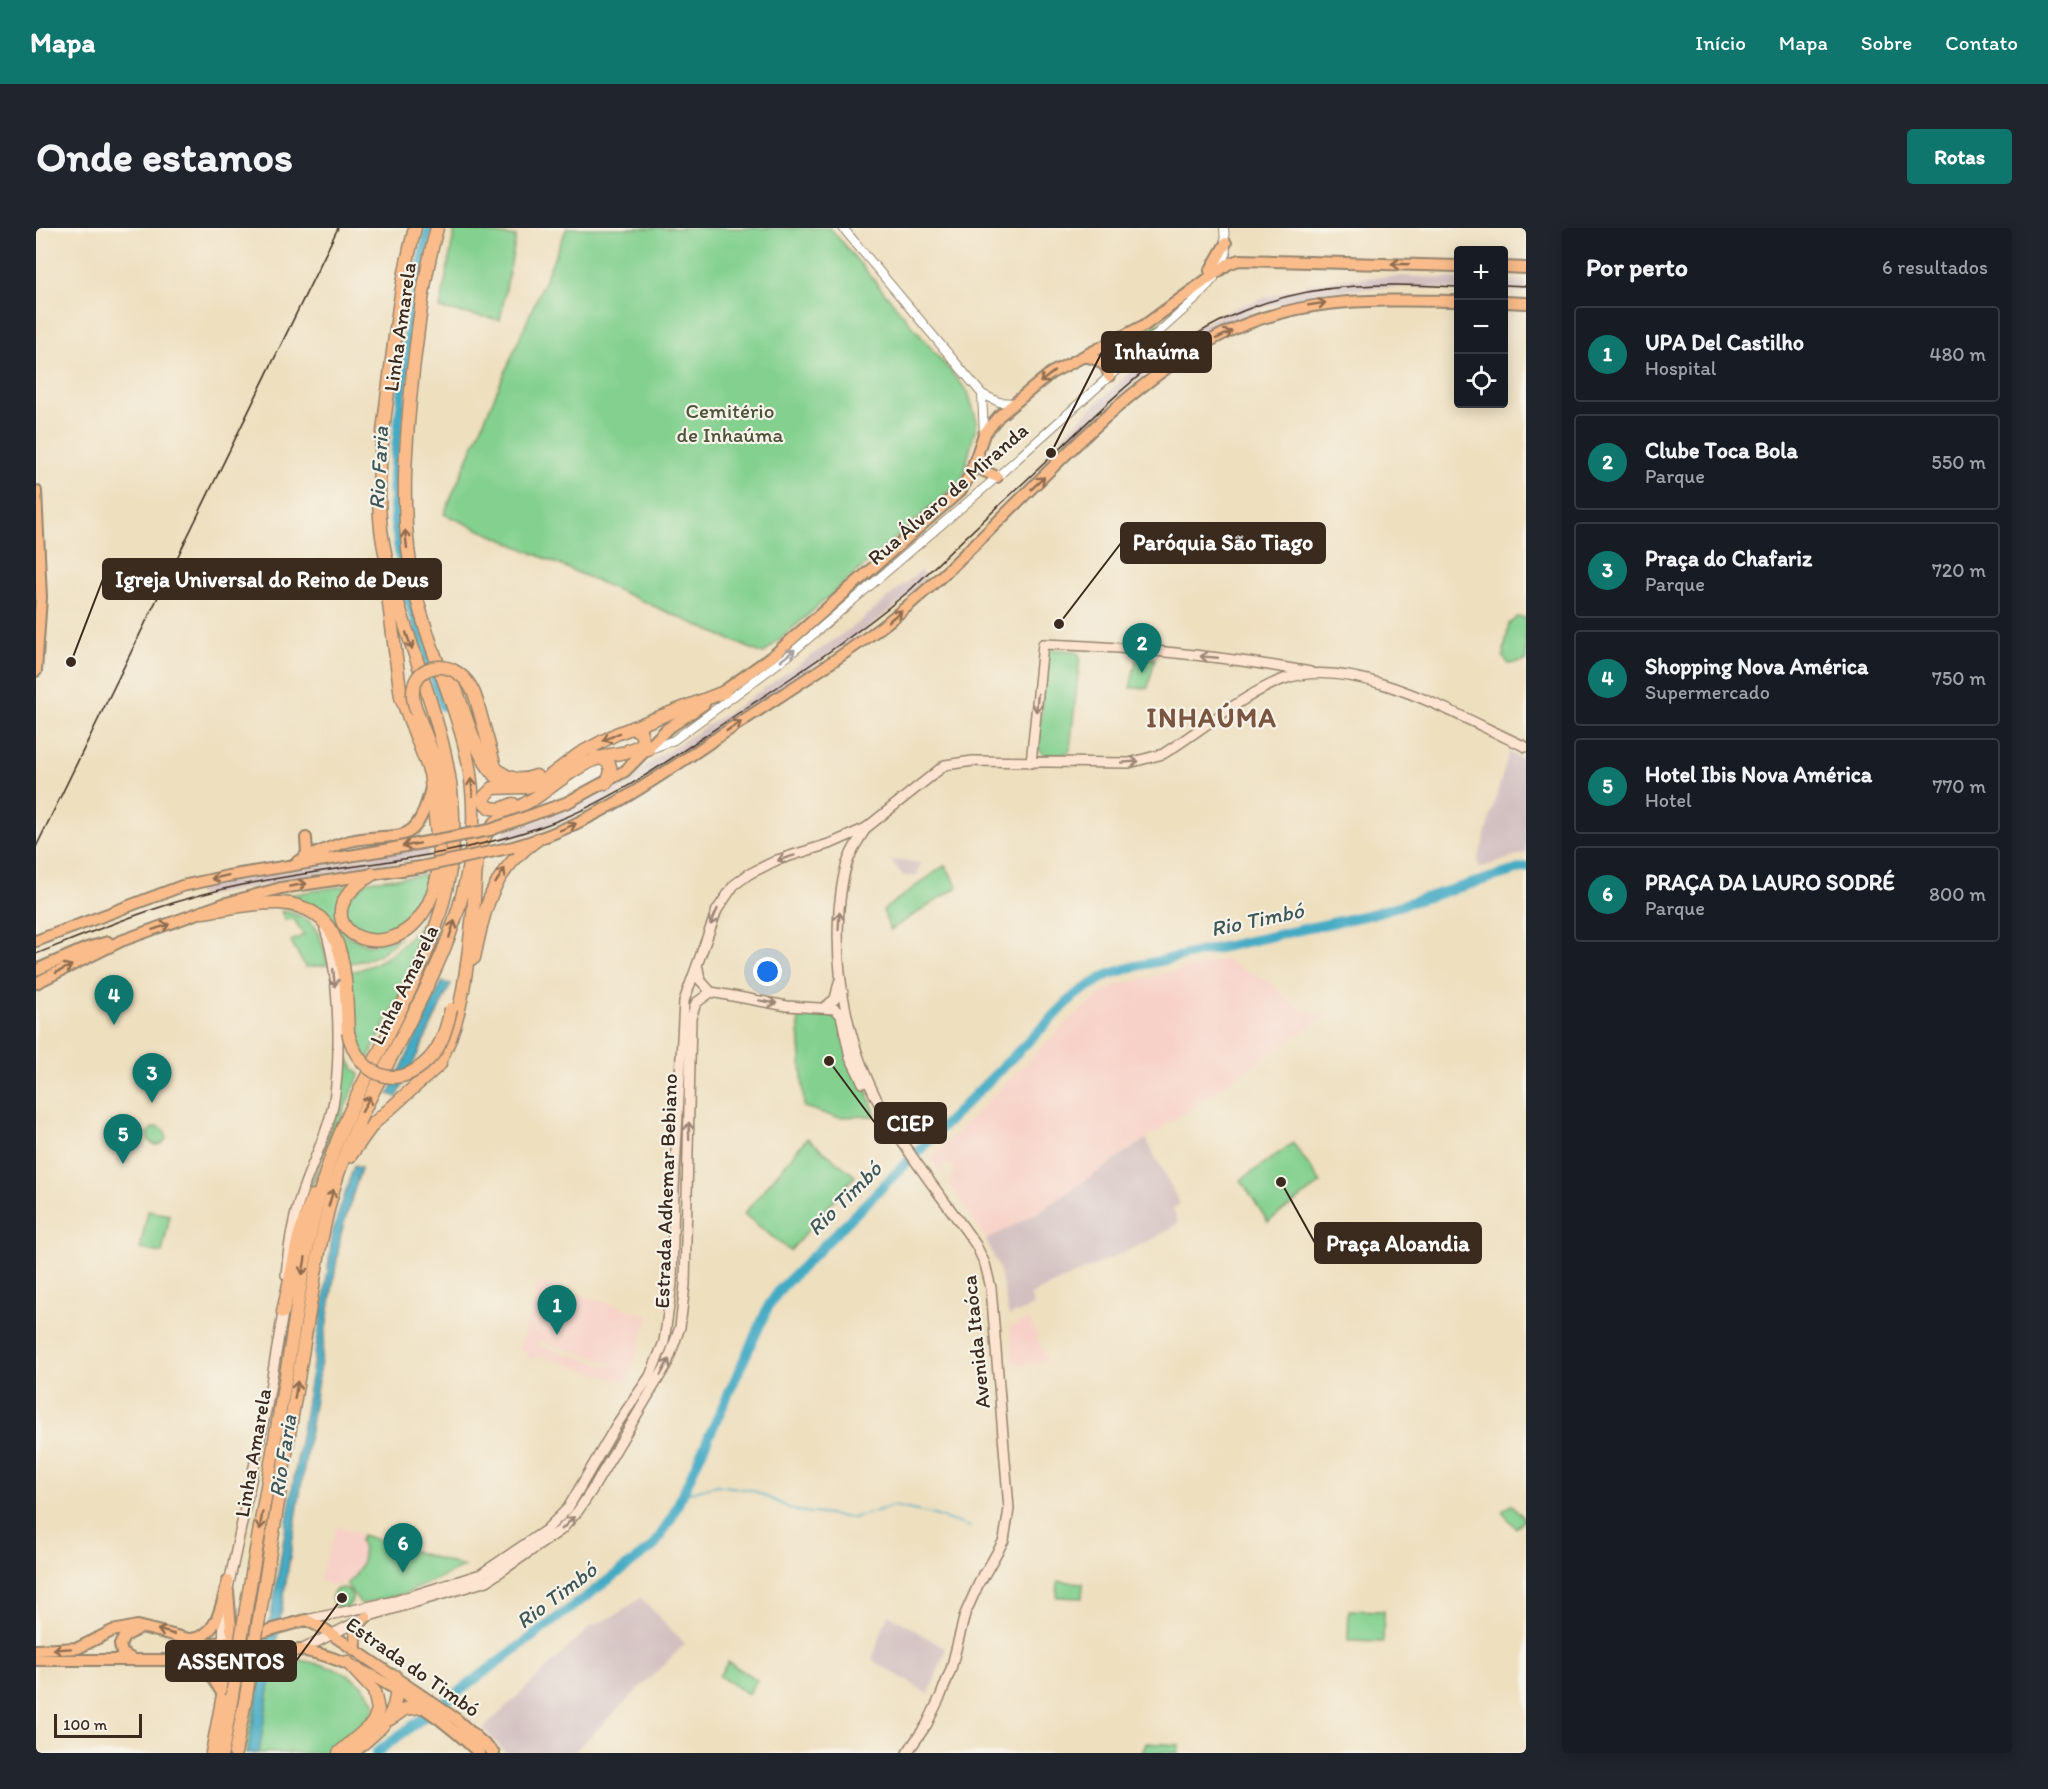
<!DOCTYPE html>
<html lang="pt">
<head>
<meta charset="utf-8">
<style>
  :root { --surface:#171b24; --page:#20242c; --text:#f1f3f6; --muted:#9ea1a6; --line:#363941; --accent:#0f766e }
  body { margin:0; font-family:Itim,sans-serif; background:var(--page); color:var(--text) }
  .controls { position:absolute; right:18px; top:18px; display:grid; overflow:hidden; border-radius:6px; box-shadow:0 3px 15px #0003 }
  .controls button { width:54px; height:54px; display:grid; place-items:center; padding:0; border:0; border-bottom:2px solid var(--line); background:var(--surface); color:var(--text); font:30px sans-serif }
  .scale { position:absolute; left:18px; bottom:15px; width:88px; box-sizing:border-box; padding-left:6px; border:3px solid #3b2a1e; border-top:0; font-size:16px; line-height:21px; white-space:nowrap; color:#3b2a1e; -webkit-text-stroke:4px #f7f3e8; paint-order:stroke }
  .you { position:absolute; left:732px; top:744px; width:21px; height:21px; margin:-15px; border:4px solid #fff; border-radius:50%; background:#1a73e8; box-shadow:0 0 0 9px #1a73e833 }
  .badge { display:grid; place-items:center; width:39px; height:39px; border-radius:50%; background:var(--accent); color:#fff; font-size:20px; font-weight:700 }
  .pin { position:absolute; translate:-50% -50px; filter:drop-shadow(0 2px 3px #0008) }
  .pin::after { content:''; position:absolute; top:32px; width:21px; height:18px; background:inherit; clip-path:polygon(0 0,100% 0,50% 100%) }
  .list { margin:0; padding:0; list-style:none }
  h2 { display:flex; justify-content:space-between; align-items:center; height:78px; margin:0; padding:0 24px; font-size:26px }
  h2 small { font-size:20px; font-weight:400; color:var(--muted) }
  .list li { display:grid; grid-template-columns:39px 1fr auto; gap:18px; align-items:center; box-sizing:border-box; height:96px; margin:0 12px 12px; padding:0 12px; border:2px solid var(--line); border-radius:6px }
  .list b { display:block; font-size:22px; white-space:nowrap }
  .list p { margin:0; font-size:20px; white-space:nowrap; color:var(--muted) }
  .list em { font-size:20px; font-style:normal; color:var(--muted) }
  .icon { flex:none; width:33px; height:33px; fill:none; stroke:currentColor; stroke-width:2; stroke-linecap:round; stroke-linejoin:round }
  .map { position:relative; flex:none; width:1490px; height:1525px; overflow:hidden; border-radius:6px }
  header { display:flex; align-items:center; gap:36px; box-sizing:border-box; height:84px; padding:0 30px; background:var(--accent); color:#fff }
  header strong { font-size:28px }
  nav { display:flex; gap:33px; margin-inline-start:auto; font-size:21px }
  .intro { display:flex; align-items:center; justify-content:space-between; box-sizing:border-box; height:144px; padding:0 36px }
  h1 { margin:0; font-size:42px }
  .button { padding:15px 27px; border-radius:6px; background:var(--accent); color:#fff; font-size:21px; font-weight:700 }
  main { display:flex; gap:36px; padding:0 36px }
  aside { flex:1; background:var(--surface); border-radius:6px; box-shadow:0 3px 15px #0003 }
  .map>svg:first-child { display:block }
</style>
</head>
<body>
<header>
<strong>Mapa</strong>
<nav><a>Início</a><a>Mapa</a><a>Sobre</a><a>Contato</a></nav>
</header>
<div class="intro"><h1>Onde estamos</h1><a class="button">Rotas</a></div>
<main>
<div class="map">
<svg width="1490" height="1525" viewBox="0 0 1490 1525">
  <rect width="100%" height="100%" fill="#f7f3e8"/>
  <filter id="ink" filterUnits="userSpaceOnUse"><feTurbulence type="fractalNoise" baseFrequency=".0167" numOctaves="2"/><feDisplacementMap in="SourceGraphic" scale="12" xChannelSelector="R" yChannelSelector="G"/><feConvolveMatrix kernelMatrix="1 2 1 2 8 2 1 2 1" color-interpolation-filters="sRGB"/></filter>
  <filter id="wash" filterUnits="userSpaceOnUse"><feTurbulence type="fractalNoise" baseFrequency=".008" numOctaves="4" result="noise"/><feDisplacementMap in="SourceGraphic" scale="24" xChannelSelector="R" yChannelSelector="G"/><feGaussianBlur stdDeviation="1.35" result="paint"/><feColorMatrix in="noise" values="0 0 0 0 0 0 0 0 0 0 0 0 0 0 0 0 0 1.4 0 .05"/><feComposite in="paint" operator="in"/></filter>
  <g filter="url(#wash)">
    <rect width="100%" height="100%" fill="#eedfbf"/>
    <path fill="#f7d1c7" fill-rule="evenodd" d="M1188 731 1235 755 1259 778 1288 789 1001 985 950 1012 913 955 919 940 909 935 905 945 895 930 1031 794 1066 765 1082 757Z
      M504 1054 613 1088 591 1155 501 1127 500 1132 491 1129 492 1124 483 1121 500 1067 496 1065 497 1062 501 1063ZM504 1113 576 1135 575 1139 503 1117Z
      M993 1091 1011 1133 992 1137 976 1136 974 1099Z
      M301 1298 325 1306 323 1313 327 1321 324 1338 315 1351 301 1359 283 1352Z"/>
    <path fill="#d2bfc0" d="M1365 48 1422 51V62L1367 59 1306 62 1274 67 1219 82 1160 110 1126 133 1099 154 1032 216 1025 209 1102 137 1155 102 1200 79 1271 57 1305 51Z
      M1468 53 1490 54V64H1468Z
      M884 343 891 350 876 365 830 402 728 473 611 549 558 580 504 603 468 614 466 603 509 590 549 572 596 546 713 471 821 396Z
      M1473 524 1490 533V625L1443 640 1442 632Z
      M393 618V630L323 639 164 669 161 659Z
      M854 632 884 635 881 648H868Z
      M1110 911 1144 976 1137 980 1142 995 1119 1010 994 1067 998 1078 973 1088 963 1040 950 1012 1001 985Z
      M605 1370 649 1416 537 1525H470L447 1501 554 1399 580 1387Z
      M852 1386 910 1421 893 1466 836 1432Z"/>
    <path fill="#83d08f" stroke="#5f7d56" stroke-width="1.5" d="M419 0 480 9 464 92 404 81Z
      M531 0H794L932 164 941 194 926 252 727 426 408 286Z
      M1132 91 1076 142 1060 126Z
      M1481 389 1490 390V433L1473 436 1467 429 1473 396Z
      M1013 421 1039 423 1044 428 1034 522 1030 526 1008 527 1002 520 1010 425Z
      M1101 429 1119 430 1112 460H1094Z
      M909 637 922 659 854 702 847 682Z
      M397 646 395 660 375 694 340 710 315 701 307 683 308 674 332 653Z
      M313 657C297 674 304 687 311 708L332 717 364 710C346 726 334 734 309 735L286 686 216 673Z
      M396 679C383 734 355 786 329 836L318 817 311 745C351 737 375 712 396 679Z
      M245 683C281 688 284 706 292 737L269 739 255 713 268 707 258 691 249 692Z
      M762 784 803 787 840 888 799 889 768 879Z
      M306 819 318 841 324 846 284 935 264 994 262 992C281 934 309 881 306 819Z
      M112 908a9 9 0 1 1 18 0a9 9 0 1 1-18 0Z
      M771 910 819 948 754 1023 708 986Z
      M1257 915 1285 955 1232 994 1205 952Z
      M112 983 134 987 126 1025 104 1021Z
      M1475 1276 1489 1291 1480 1300 1466 1284Z
      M326 1307 428 1339 368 1366 325 1376 310 1356C323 1346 332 1329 324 1313Z
      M1022 1353 1047 1355 1046 1370 1021 1369Z
      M296 1370a10 10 0 1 1 20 0a10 10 0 1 1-20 0Z
      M1313 1382 1348 1383 1347 1414 1312 1413Z
      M247 1429C282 1435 322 1440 339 1476L332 1496 298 1525H209L225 1433Z
      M692 1434 721 1452 712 1466 683 1448Z
      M1110 1515 1143 1517 1142 1525H1106Z"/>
    <path fill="#44abc4" stroke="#406a71" stroke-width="1.5" d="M406 754 415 756 361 869 353 866Z
      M318 938 325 940 305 1005 223 1525H212L288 1072 297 1003Z"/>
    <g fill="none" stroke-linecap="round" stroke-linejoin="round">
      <path stroke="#44abc4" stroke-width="1.5" d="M644 1271 654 1264 681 1257 716 1262 760 1283 817 1290 857 1278 895 1286 934 1299"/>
      <path stroke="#44abc4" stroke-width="10" d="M393 0 375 84 357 248 359 295 370 363 407 478
        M340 1525 618 1318 636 1289 733 1077 745 1060 1039 767 1071 747 1096 739 1336 686 1490 639"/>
    </g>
  </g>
  <g filter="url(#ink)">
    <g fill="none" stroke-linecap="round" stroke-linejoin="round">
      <defs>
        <path id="tertiary" d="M807 0 946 166 963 174 978 175
          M1185 41 1190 26 1188 0
          M946 166 948 206
          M612 522 638 512 752 428 961 249 1162 69 1178 50"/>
        <path id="secondary" d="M995 535 1007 416C1096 419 1186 428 1274 444
          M830 600C825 609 818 618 814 628 807 643 805 664 803 681 798 754 814 827 851 890 877 934 911 975 940 1017L949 1036 955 1060 973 1281 968 1312 946 1351
          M662 740 664 752 675 764 751 778 799 781 805 787 814 829 827 855
          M789 779 799 771 803 754
          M250 1047C252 1021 256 996 264 970 272 944 285 919 293 893 307 849 304 744 289 701
          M192 1360 231 1178 248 1079
          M270 1392 359 1373 445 1346 510 1302 532 1280 581 1196 614 1148 628 1114 636 1056 638 961 648 773 681 682 698 657 713 646 741 632 796 615 830 600 909 537 937 533 1093 535 1127 526C1163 504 1209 465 1248 451 1320 426 1425 490 1490 519
          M265 1422 330 1389 451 1353 525 1302 542 1283 556 1262 631 1136 644 1099 649 1057 655 790 660 775 675 764
          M187 1430 188 1379
          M871 1525 891 1496 905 1467 915 1441 929 1386 947 1346"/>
        <path id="primary" d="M1468 39 1490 40
          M1174 43 1190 15
          M1468 74 1490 75
          M1048 128C1061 131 1071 134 1073 148
          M942 225 946 242 961 249
          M0 263 5 369 0 443
          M681 468 738 427 925 262 934 247 948 206 963 188 1015 145 1109 97 1192 36 1203 32 1422 38
          M532 574 589 543 631 501 668 476
          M477 619C558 597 625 547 694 501 745 467 799 434 848 397 879 373 909 346 937 318 1011 247 1093 153 1185 107 1264 68 1338 72 1422 73
          M267 631 271 625 270 610
          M262 633C279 627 296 617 314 613 363 602 379 624 395 560
          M0 713 146 658 192 648 343 623
          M0 742 51 720 72 714
          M0 755 85 713 187 676 245 660 385 639
          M192 1363 195 1401 201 1418
          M155 1411C183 1408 185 1376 192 1353
          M0 1422 42 1420 76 1403 101 1398 173 1416 198 1412 270 1392 288 1401 420 1491 458 1525
          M320 1423 319 1401 330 1389
          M96 1431 86 1425 84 1417 88 1409 103 1400
          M0 1432H154L265 1422C323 1431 401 1484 443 1525
          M154 1432 176 1448 186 1465"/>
        <path id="motorway" d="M351 360 365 469 394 545 404 634
          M415 450C432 484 439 545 477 559
          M441 474 459 539C471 552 485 554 500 548
          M381 484 401 537 411 606
          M593 522 604 518 607 512 605 505 597 499
          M560 529C576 532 578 543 570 555
          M477 576 465 581 454 580 449 575 448 569 457 560 490 559 506 554 543 526 580 506 688 464
          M337 646C239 703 395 770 404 626
          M166 684C191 681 218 674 243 675 314 678 309 752 312 804
          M438 730C449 678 456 643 502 611
          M400 840C427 795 431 737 437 686 440 660 436 624 453 602 466 585 488 578 505 566 549 534 557 526 612 522
          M314 928 337 896 404 836
          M247 1084 263 1009 277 968
          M210 1381C224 1301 237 1221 251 1141 262 1075 270 1008 290 944 325 835 404 742 416 626 427 517 368 423 348 320 337 267 347 202 354 148 360 98 366 49 379 0
          M224 1385C239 1293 254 1201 269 1108 278 1054 285 999 302 946 340 832 424 737 436 614 445 517 404 459 381 371 362 294 369 219 377 142 383 94 388 46 401 0
          M354 1491 369 1481 385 1479
          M176 1525 187 1467V1430
          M186 1525 196 1468
          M199 1525 210 1468
          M303 1525 337 1495 342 1482 338 1463 311 1434
          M316 1525C343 1501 366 1488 359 1448"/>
      </defs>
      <use href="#tertiary" stroke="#94846e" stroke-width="10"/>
      <use href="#secondary" stroke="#94846e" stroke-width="12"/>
      <use href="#primary" stroke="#94846e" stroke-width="14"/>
      <use href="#motorway" stroke="#94846e" stroke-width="15"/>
      <use href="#tertiary" stroke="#fff" stroke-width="8"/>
      <use href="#secondary" stroke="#fde4d0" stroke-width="9"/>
      <use href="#primary" stroke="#f9bc8a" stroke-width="10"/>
      <use href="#motorway" stroke="#f9bc8a" stroke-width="12"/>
      <path stroke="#3b2a1e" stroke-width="1.5" d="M1468 57 1490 58
        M0 619 302 0
        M0 726C68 699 138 670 211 656 309 636 409 632 504 599 576 575 639 528 701 486 760 447 819 408 873 363 921 317 968 273 1016 228 1078 169 1137 107 1220 78 1285 54 1354 55 1422 59"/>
      <defs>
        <path id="primary-bridge" d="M343 623 454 602 532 574
          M385 639 477 619"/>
        <path id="motorway-bridge" d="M381 484C360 434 426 419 441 474
          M312 804C321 846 360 866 393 831 406 818 411 798 415 781
          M196 1468 210 1381
          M210 1468 224 1385"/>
      </defs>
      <use href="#primary-bridge" stroke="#94846e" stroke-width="14" stroke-linecap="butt"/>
      <use href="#motorway-bridge" stroke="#94846e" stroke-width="15" stroke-linecap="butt"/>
      <use href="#primary-bridge" stroke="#f9bc8a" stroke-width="10"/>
      <use href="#motorway-bridge" stroke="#f9bc8a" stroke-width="12"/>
    </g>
    <defs><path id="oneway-shaft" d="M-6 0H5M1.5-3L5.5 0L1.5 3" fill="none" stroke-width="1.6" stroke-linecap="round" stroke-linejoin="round" transform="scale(1.5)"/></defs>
    <g stroke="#906c4f">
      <use href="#oneway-shaft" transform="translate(1364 36) rotate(-178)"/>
      <use href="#oneway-shaft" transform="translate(1281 76) rotate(-9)"/>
      <use href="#oneway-shaft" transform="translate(1188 107) rotate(-25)"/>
      <use href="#oneway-shaft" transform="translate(1011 149) rotate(142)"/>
      <use href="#oneway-shaft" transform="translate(1002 255) rotate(-43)"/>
      <use href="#oneway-shaft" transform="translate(370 311) rotate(-96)"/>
      <use href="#oneway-shaft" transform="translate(859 388) rotate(-40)"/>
      <use href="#oneway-shaft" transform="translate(373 413) rotate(71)"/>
      <use href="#oneway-shaft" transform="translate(698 498) rotate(-34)"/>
      <use href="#oneway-shaft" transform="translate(575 509) rotate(154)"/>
      <use href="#oneway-shaft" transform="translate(436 559) rotate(-94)"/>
      <use href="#oneway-shaft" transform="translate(532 599) rotate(-23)"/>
      <use href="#oneway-shaft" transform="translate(375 617) rotate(170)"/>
      <use href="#oneway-shaft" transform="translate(464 648) rotate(-58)"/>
      <use href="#oneway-shaft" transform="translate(184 649) rotate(168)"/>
      <use href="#oneway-shaft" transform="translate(262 657) rotate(-10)"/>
      <use href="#oneway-shaft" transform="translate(125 699) rotate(-19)"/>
      <use href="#oneway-shaft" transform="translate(416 701) rotate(-72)"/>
      <use href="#oneway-shaft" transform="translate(28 741) rotate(-26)"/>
      <use href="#oneway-shaft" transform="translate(330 876) rotate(-63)"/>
      <use href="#oneway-shaft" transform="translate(295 970) rotate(-74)"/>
      <use href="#oneway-shaft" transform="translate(268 1038) rotate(100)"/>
      <use href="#oneway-shaft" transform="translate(260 1162) rotate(-81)"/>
      <use href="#oneway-shaft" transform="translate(225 1293) rotate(99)"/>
      <use href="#oneway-shaft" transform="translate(130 1404) rotate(-164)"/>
      <use href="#oneway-shaft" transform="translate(26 1421) rotate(176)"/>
    </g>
    <use stroke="#a79f9a" href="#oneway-shaft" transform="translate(752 427) rotate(-38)"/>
    <g stroke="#9c8777">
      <use href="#oneway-shaft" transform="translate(1173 429) rotate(-175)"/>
      <use href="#oneway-shaft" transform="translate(1001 475) rotate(96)"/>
      <use href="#oneway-shaft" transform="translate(1094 534) rotate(-4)"/>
      <use href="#oneway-shaft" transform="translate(750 630) rotate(163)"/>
      <use href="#oneway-shaft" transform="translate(678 689) rotate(114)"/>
      <use href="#oneway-shaft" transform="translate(803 693) rotate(-87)"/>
      <use href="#oneway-shaft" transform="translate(298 750) rotate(85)"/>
      <use href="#oneway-shaft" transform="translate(732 774) rotate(10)"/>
      <use href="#oneway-shaft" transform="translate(653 903) rotate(-91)"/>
      <use href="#oneway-shaft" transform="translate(629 1139) rotate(-61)"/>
      <use href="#oneway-shaft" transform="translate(532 1295) rotate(-45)"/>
    </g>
  </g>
  <g text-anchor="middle" stroke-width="4.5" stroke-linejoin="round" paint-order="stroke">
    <g font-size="21" fill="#3b2a1e" stroke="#f7f3e8">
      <text transform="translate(364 99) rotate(-82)" y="7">Linha Amarela</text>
      <text transform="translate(912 266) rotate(-41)" y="7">Rua Álvaro de Miranda</text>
      <text transform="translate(368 757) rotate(-64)" y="7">Linha Amarela</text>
      <text transform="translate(630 963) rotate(-88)" y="7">Estrada Adhemar Bebiano</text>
      <text transform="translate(940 1114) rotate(-96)" y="7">Avenida Itaóca</text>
      <text transform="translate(217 1225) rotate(-80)" y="7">Linha Amarela</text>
      <text transform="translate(377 1439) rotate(35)" y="7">Estrada do Timbó</text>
    </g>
    <g font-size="21" fill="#4d543a" stroke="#f7f3e8">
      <text x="694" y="190">Cemitério<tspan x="694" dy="24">de Inhaúma</tspan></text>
    </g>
    <g font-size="22" font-style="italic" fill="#3e5758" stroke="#f7f3e8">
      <text transform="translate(342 240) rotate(-87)" y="8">Rio Faria</text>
      <text transform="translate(1221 691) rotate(-12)" y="8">Rio Timbó</text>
      <text transform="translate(808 970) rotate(-45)" y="8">Rio Timbó</text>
      <text transform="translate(246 1228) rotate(-81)" y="8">Rio Faria</text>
      <text transform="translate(520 1367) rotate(-37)" y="8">Rio Timbó</text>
    </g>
    <g font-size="27" font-weight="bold" letter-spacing="1.5" fill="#7a5640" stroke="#f7f3e8">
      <text x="1176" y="499">INHAÚMA</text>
    </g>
  </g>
  <path fill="none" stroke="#3b2a1e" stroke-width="2" d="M1015 225L1066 124M1023 396L1085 315M35 434L67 351M793 833L839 895M1245 954L1279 1015M306 1370L260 1433"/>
  <g fill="#3b2a1e" stroke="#f7f3e8" stroke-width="2">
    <circle cx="1015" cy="225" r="6"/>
    <circle cx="1023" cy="396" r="6"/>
    <circle cx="35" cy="434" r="6"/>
    <circle cx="793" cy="833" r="6"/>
    <circle cx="1245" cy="954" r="6"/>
    <circle cx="306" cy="1370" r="6"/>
  </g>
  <g fill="#3b2a1e" stroke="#3b2a1e" stroke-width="2">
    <rect x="1066" y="104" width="109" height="40" rx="6"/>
    <rect x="1085" y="295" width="204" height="40" rx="6"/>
    <rect x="67" y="331" width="338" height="40" rx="6"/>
    <rect x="839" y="875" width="71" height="40" rx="6"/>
    <rect x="1279" y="995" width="166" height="40" rx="6"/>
    <rect x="130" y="1413" width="130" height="40" rx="6"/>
  </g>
  <g font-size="22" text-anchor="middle" font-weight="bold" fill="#fff">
    <text x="1121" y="131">Inhaúma</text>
    <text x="1187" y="322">Paróquia São Tiago</text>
    <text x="236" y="359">Igreja Universal do Reino de Deus</text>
    <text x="874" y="903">CIEP</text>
    <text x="1362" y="1023">Praça Aloandia</text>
    <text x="195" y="1441">ASSENTOS</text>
  </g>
</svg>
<div class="controls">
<button>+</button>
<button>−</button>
<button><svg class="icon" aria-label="locate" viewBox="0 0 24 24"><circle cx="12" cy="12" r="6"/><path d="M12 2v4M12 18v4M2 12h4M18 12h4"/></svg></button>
</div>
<div class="scale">100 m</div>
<div class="you"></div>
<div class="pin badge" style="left:521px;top:1107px">1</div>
<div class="pin badge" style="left:1106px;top:445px">2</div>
<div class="pin badge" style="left:116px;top:875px">3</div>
<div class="pin badge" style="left:78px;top:797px">4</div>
<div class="pin badge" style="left:87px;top:936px">5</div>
<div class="pin badge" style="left:367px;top:1345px">6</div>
</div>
<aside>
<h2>Por perto<small>6 resultados</small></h2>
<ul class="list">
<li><span class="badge">1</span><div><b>UPA Del Castilho</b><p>Hospital</p></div><em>480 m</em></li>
<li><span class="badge">2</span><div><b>Clube Toca Bola</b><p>Parque</p></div><em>550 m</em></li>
<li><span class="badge">3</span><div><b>Praça do Chafariz</b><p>Parque</p></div><em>720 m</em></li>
<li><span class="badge">4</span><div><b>Shopping Nova América</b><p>Supermercado</p></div><em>750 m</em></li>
<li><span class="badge">5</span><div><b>Hotel Ibis Nova América</b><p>Hotel</p></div><em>770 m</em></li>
<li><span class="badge">6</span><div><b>PRAÇA DA LAURO SODRÉ</b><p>Parque</p></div><em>800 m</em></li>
</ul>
</aside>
</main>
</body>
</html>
